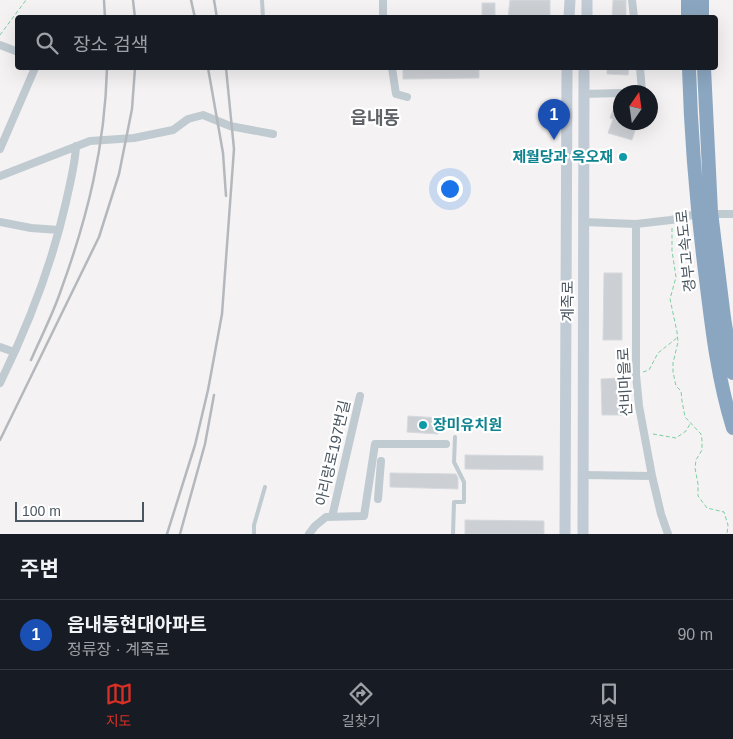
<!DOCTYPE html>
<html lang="ko">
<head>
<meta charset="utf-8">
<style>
  :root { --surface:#171b24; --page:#242831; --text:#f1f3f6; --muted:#9ea1a6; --line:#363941; --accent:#d93025 }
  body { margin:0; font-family:Helvetica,"Noto Sans KR",sans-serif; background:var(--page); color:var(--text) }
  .compass { position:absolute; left:613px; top:85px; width:45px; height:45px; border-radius:50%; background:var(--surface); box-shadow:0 5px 20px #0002; rotate:13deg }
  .scale { position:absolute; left:15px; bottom:12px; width:129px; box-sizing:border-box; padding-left:5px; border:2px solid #4a5660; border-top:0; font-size:14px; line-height:18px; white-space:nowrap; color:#4a5660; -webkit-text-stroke:4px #fff; paint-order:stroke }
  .you { position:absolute; left:449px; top:188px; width:18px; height:18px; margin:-12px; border:4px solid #fff; border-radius:50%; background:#1a73e8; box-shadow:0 0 0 8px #1a73e833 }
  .badge { display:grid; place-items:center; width:32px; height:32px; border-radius:50%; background:var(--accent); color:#fff; font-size:16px; font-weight:700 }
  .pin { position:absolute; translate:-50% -41px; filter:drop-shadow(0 1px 2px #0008) }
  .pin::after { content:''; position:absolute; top:26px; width:18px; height:15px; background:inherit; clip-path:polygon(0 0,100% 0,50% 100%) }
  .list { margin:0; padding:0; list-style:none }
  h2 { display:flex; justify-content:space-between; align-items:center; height:65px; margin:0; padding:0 20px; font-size:21px }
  h2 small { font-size:16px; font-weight:400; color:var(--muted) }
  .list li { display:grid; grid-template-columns:32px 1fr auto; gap:15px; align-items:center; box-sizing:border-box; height:70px; padding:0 20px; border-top:1px solid var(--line) }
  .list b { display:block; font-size:19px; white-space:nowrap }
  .list p { margin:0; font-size:16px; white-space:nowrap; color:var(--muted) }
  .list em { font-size:16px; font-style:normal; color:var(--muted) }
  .icon { flex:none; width:28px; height:28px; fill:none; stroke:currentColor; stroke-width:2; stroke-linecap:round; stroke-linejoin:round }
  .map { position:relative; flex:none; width:733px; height:534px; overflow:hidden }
  .search { position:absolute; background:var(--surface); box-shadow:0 5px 20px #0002; left:15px; right:15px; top:15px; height:55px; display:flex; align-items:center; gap:12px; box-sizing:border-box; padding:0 18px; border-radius:5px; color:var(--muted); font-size:19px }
  .sheet { height:135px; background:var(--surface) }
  nav { display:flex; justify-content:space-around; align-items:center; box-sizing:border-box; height:70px; border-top:1px solid var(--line); background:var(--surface); font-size:14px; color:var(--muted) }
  nav a { display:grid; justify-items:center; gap:2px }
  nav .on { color:var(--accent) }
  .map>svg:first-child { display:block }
</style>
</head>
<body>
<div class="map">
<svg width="733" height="534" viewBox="0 0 733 534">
  <rect width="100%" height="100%" fill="#f4f2f2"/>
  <path fill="#cccfd4" stroke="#d6d9dd" d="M510 0H550V18H508Z
    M613 0H626V18H612Z
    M482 3H495V18H482Z
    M403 68H479V78L403 79Z
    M607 68H629L628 75 607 74Z
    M613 110 620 112V122H638L632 140 608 133 613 119 610 118Z
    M604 273H622V340H603Z
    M621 378 622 415H602L601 379Z
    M408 416 440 418 438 434 407 432Z
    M465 455 543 456V470L465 469Z
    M390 473 456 474 458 478V489L390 487Z
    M465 520 544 521V534H465Z"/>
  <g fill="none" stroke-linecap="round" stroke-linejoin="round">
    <path stroke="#7acfa4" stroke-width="1" stroke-dasharray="4 2.5" stroke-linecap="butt" d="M0 35 26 0
      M672 228V251L676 277 670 299 677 332 678 342 673 363V372L676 386 681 391 682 401 685 417 701 434 702 440V450L696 460 695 468 698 484V496L707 508 724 512 728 525 727 534
      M643 372 649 370 658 353 678 337
      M653 434 676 438 686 431 690 424"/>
    <path stroke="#c0cad1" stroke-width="4" d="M262 0 263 18
      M254 534V525L265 487
      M453 534 454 502H464V482L454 462 455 437"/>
    <path stroke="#c0cad1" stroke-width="8" d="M383 0V18
      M632 0 634 18
      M0 45 18 52
      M392 68 396 94 407 97
      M628 92 642 91 640 68
      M583 94 620 93
      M0 149 35 68
      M0 176 90 141 134 138 173 130 188 119 203 115 230 126 273 134
      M716 214H733
      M0 222 31 228 59 230
      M584 222 636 224 671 220 692 215
      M636 224V375L639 406 652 476 661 514 668 534
      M0 347 14 352
      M0 383C28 326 52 264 66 202 70 183 75 165 76 146
      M583 475 652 476
      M378 499 381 461
      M332 517 360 396
      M309 534 315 526 326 517 364 516 375 444H446"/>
    <path stroke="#c0cbd5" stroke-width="11" d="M569 18 570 0
      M587 18V0
      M565 534 567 68
      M583 534 584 68"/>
    <path stroke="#8ba6c0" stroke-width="14" d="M688 0V18
      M702 0V18
      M689 68C691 138 697 209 706 279 712 329 718 380 733 428
      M704 68 711 212 724 318 733 373"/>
    <path stroke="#b4b8bc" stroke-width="2.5" d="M104 0 105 18
      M133 0 135 18
      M191 0 195 18
      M214 0 217 18
      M208 68 223 153 226 196
      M31 360C41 337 53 314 61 290 88 216 105 146 107 68
      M0 440 99 237 119 174 132 109 135 68
      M167 534 195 445 208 390 222 314 234 149 226 68
      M180 534 205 444 214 395"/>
  </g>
  <g fill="#0f9aa8" stroke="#fff" stroke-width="2">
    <circle cx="623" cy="157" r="5"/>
    <circle cx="423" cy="425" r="5"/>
  </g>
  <g text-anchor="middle" stroke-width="4.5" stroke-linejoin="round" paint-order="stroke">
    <g font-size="15" font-weight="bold" fill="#0d838f" stroke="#fff" text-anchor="end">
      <text x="613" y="162">제월당과 옥오재</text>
      <text x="433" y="430" text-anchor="start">장미유치원</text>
    </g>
    <g font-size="15" fill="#4a5660" stroke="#fff">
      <text transform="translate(686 251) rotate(-96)" y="5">경부고속도로</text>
      <text transform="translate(568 301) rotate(-90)" y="5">계족로</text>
      <text transform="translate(625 382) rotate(-93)" y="5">선비마을로</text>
      <text transform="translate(333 453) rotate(-77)" y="5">아리랑로197번길</text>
    </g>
    <g font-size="18" font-weight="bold" fill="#5f6367" stroke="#fff">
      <text x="375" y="124">읍내동</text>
    </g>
  </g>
</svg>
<svg class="compass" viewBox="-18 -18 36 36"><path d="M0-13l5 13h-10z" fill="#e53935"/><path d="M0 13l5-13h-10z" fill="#9ea1a6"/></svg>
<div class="scale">100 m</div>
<div class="you"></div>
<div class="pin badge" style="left:554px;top:140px;background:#1a4fb4">1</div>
<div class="search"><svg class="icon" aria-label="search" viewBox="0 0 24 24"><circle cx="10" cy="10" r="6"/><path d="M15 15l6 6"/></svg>장소 검색</div>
</div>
<section class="sheet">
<h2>주변<small></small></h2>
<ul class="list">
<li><span class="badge" style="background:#1a4fb4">1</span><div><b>읍내동현대아파트</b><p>정류장 · 계족로</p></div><em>90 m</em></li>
</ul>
</section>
<nav>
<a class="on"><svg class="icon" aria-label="map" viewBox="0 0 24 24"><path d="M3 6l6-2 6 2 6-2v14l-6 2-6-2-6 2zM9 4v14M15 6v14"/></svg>지도</a>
<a><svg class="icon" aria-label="directions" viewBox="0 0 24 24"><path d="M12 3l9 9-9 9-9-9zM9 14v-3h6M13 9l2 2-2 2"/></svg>길찾기</a>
<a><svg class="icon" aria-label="saved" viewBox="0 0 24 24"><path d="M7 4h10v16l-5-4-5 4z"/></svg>저장됨</a>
</nav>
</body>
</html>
